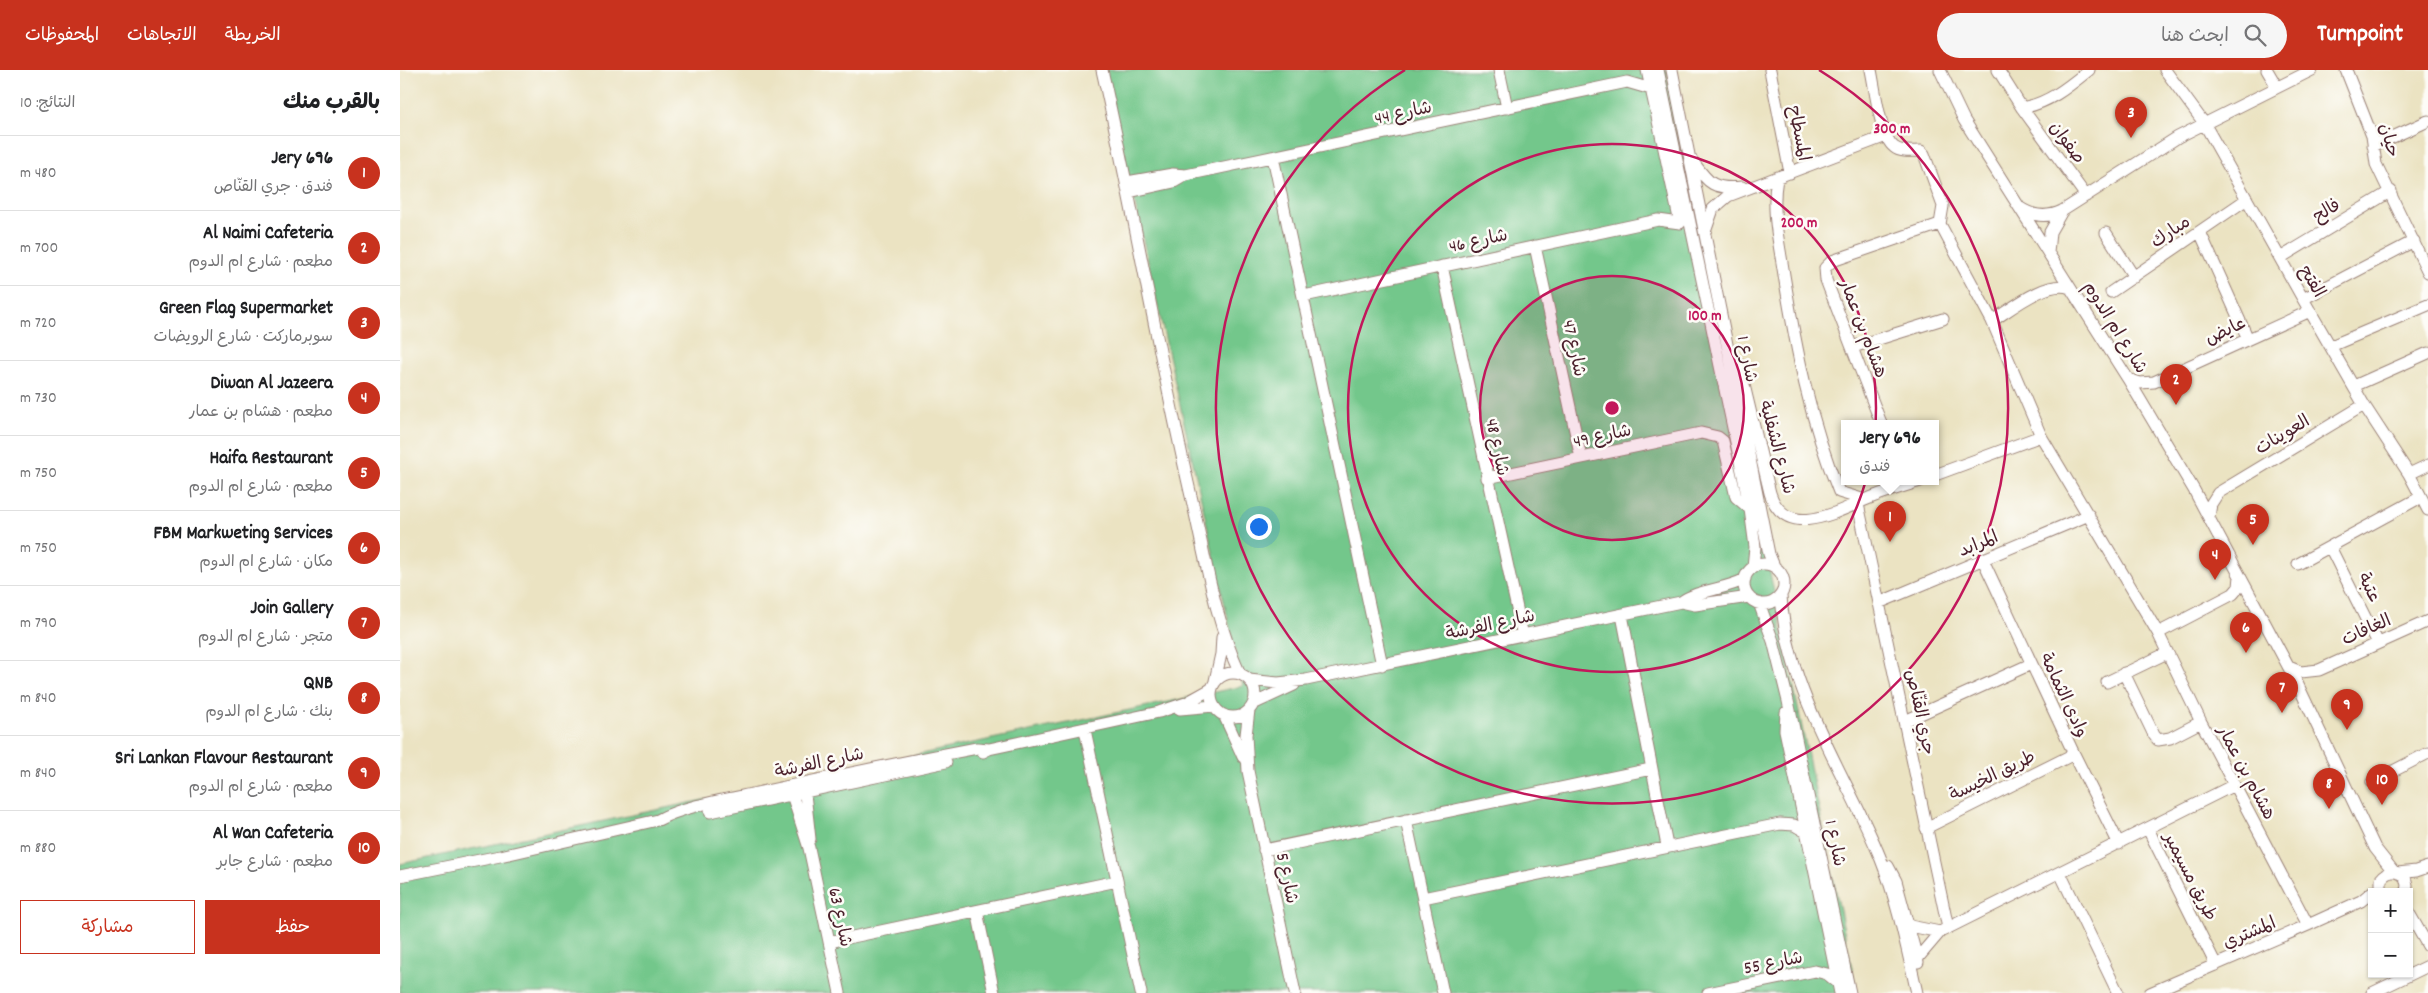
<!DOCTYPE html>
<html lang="ar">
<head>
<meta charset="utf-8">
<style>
  :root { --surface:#fff; --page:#f6f6f6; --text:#202124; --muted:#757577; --line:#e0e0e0; --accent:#c8321e }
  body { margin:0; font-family:Dekko,"Playpen Sans Arabic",sans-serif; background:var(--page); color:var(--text); direction:rtl }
  .controls { position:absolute; right:15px; bottom:15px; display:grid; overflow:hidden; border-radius:0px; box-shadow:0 1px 4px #0004 }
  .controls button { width:45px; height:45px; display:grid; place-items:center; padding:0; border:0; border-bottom:1px solid var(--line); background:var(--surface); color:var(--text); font:25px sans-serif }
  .you { position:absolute; left:858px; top:456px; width:18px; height:18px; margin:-12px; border:4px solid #fff; border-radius:50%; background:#1a73e8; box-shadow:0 0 0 8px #1a73e833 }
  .badge { display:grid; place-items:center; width:32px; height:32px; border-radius:50%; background:var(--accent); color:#fff; font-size:16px; font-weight:700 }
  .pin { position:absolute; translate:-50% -41px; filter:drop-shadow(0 1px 2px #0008) }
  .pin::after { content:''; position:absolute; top:26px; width:18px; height:15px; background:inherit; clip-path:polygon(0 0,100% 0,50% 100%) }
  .popup { position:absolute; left:1441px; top:350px; width:98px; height:65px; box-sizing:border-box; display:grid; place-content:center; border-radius:0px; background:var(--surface); filter:drop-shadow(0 1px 4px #0005); font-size:16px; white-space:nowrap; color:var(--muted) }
  .popup b { font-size:19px; color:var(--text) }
  .popup::after { content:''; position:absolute; left:50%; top:100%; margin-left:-10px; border:10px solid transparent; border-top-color:var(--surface) }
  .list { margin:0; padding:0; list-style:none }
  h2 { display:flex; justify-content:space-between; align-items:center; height:65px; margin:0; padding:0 20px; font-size:21px }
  h2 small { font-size:16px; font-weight:400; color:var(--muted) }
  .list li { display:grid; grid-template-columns:32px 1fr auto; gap:15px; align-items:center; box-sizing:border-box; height:75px; padding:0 20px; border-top:1px solid var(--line) }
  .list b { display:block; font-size:19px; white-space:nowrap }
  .list p { margin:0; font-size:16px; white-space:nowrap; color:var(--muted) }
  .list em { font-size:16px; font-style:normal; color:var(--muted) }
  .actions { display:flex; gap:10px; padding:15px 20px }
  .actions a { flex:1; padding:11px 0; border:1px solid var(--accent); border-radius:0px; text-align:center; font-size:18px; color:var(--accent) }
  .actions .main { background:var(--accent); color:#fff }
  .icon { flex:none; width:28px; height:28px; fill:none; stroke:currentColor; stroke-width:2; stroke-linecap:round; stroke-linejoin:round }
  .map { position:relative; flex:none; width:2028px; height:923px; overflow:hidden; direction:ltr }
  header { display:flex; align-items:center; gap:30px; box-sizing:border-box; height:70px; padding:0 25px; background:var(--accent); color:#fff }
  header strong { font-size:24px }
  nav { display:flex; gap:28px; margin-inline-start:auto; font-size:18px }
  .search { width:350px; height:45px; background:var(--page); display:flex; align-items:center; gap:12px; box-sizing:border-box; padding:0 18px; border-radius:28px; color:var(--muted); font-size:19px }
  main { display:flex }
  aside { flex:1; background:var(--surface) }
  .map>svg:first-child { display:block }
</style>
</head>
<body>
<header>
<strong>Turnpoint</strong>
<div class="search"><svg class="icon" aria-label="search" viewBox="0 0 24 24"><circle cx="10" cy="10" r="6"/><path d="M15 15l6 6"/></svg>ابحث هنا</div>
<nav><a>الخريطة</a><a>الاتجاهات</a><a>المحفوظات</a></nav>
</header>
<main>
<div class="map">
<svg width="2028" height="923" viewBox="0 0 2028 923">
  <rect width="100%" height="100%" fill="#fdfcf7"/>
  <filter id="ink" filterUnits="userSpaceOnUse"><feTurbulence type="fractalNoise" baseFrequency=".02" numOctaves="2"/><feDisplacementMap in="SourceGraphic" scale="10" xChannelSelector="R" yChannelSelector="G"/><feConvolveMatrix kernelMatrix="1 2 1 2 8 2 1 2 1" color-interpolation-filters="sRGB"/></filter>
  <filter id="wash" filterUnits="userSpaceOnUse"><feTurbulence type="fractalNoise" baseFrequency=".0096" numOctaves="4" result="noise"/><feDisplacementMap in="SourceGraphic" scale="20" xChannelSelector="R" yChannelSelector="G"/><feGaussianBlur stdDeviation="1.12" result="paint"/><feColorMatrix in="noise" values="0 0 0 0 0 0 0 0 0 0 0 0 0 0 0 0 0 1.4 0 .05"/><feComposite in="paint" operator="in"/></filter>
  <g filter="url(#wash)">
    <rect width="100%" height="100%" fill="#ebe3c2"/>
    <path fill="#73c78b" stroke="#5e735b" d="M705 0H1266L1457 923H0V794L843 616Z"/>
  </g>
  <g filter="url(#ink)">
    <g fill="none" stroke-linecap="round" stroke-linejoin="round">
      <defs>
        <path id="minor" d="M702 0C734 141 758 284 791 426 805 485 814 548 840 604
          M1099 0 1107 38
          M1258 0 1350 439 1355 477 1353 497
          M1272 0 1369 484 1374 496
          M1370 0 1390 103
          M1471 0C1475 18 1480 66 1494 77 1501 83 1513 81 1521 81L1524 84 1543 136 1540 154
          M1540 0 1564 50 1728 309 1794 420 1897 613 1975 778 1994 802
          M1598 0 1622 38 1686 126
          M1765 0 1804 53 1903 229 1964 335 2009 404 2028 440
          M1867 0 1877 17
          M1946 0 1972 66 1976 94 2028 202
          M1622 38C1649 33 1668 17 1689 0
          M1973 76 2028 51
          M873 87 982 595
          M1291 89C1308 112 1311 120 1342 117
          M1377 108C1371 141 1379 172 1384 205 1396 279 1410 352 1439 422L1465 430
          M727 112 773 104 786 105 1227 12 1251 19
          M729 122 774 112 786 105
          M1619 137C1633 147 1647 148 1662 141L1778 67 1912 0
          M1305 162 1313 139 1328 126 1486 66
          M1800 162 1848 269
          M1706 163 1734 207
          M1135 176 1181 388
          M1648 183 1650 162 1662 141
          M1880 188 1991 121
          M1042 196 1123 566
          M1711 222 1847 129
          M904 226 1258 150 1280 153 1247 0
          M1903 229 2014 171
          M1592 251C1611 239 1648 209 1670 218
          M1931 276 2028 235
          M1453 277 1543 249
          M1339 294 1370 423C1385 470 1435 443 1465 430 1483 422 1502 417 1520 411
          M1728 309 1740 313 1754 312 1910 241
          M1954 316 2028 283
          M1481 353 1426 210 1425 198 1432 191 1540 154 1592 251 1641 366 1758 563 1801 652 1908 855
          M2009 404 2028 395
          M1535 405 1641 366
          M1087 408 1301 363 1318 367 1323 371 1336 427 1350 439
          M1458 434 1548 858
          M1809 447 1811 434 1818 423 1964 335
          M1930 477 1978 573
          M1583 490 1674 684 1719 774
          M1344 514a20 20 0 1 1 40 0a20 20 0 1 1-40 0Z
          M1898 494 2021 427
          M1381 526C1387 621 1445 702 1480 787 1497 829 1507 879 1517 923
          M1281 532C1299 519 1325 520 1345 509
          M1481 532 1689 445
          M1359 533 1373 571 1388 631 1450 923
          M1222 545 1267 776
          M1758 563 1833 524 1839 517 1840 506
          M1889 597 1901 602 1919 600 2028 551
          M1724 603 1754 665 1758 670 1770 668 1801 652
          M811 625a22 22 0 1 1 44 0a22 22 0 1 1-44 0Z
          M849 610 878 613 906 610 1281 532 1295 535 1349 527
          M815 611 821 584 822 567
          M1707 612 1767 583
          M853 634 894 615
          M780 639 814 636
          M849 640 846 665 848 701 895 923
          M1386 642 1385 660 1440 923
          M824 645 843 687
          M1505 651 1631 594
          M685 660 741 923
          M583 682 589 679 759 642 786 633 811 619
          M1972 712 2028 683
          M404 715 410 769
          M390 718 409 778 440 923
          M310 742 546 692
          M1006 750 1043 923
          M1526 758 1674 684
          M1748 759 1816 895
          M864 780 1251 699
          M1488 796 1496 811 1518 892
          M1660 803 1718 923
          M1998 803 2016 801 2028 797
          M0 806 100 786 258 750C283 736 328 729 357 723 430 707 504 692 577 678L589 679
          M1981 822V809C1988 800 1997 800 2005 807L2007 815 2006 822
          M1023 828 1380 754 1394 755 1406 762
          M577 841 594 923
          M2009 843 2028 876
          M1510 856 1540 862
          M429 872 717 811
          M1517 889 1540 862 1834 715
          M1308 923 1415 901 1427 904 1438 913
          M1750 923 1908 855 1961 831 1972 822
          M1972 923 2028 896"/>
      </defs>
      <use href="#minor" stroke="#9a8176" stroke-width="13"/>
      <use href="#minor" stroke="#fff" stroke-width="11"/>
    </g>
  </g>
  <circle cx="1212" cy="338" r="132" fill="#c2185b" fill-opacity=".12"/>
  <g fill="none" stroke="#c2185b" stroke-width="2.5">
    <circle cx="1212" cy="338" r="132"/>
    <circle cx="1212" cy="338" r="264"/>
    <path d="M1419 0A396 396 0 1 1 1005 0"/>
  </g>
  <g text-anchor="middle" stroke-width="5" stroke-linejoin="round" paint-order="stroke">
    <g font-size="18" fill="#4a1f2b" stroke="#fdfcf7">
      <text transform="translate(1003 42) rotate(-12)" y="6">شارع 44</text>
      <text transform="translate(1400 63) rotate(79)" y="6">المسطاح</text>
      <text transform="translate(1990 70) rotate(75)" y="6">حيان</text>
      <text transform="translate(1668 72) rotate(54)" y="6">صفوان</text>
      <text transform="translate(1926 140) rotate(-31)" y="6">فالح</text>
      <text transform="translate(1770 161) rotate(-34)" y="6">مبارك</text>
      <text transform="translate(1078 170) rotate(-12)" y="6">شارع 46</text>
      <text transform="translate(1913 211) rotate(60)" y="6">الفتح</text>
      <text transform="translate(1716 257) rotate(58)" y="6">شارع ام الدوم</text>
      <text transform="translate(1464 258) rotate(69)" y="6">هشام بن عمار</text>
      <text transform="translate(1825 260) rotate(-25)" y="6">عايض</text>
      <text transform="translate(1175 278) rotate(78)" y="6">شارع 47</text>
      <text transform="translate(1348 289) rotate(79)" y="6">شارع 1</text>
      <text transform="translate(1882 364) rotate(-31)" y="6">العوينات</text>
      <text transform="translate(1202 365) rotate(-12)" y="6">شارع 49</text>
      <text transform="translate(1098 377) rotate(78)" y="6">شارع 48</text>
      <text transform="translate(1378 377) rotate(75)" y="6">شارع الشفلية</text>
      <text transform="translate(1578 473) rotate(-23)" y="6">المرابد</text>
      <text transform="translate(1970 517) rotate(64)" y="6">عتبة</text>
      <text transform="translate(1090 554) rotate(-12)" y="6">شارع الفرشة</text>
      <text transform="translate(1966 559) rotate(-24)" y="6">الغافات</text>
      <text transform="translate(1665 625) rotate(65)" y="6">وادى الثمامة</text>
      <text transform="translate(1521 642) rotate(78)" y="6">جري القنّاص</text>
      <text transform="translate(419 692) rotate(-12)" y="6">شارع الفرشة</text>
      <text transform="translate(1847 702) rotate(62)" y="6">هشام بن عمار</text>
      <text transform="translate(1592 705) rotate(-26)" y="6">طريق الخيسة</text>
      <text transform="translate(1436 773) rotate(78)" y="6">شارع 1</text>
      <text transform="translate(1791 806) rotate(63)" y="6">طريق مسيمير</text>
      <text transform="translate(888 808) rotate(78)" y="6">شارع 5</text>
      <text transform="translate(441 847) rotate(78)" y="6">شارع 63</text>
      <text transform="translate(1849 862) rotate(-23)" y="6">المشتري</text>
      <text transform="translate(1373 892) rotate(-11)" y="6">شارع 55</text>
    </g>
  </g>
  <circle cx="1212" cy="338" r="8" fill="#c2185b" stroke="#fdfcf7" stroke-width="2.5"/>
  <g font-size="15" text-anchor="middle" font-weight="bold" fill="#c2185b" stroke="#fdfcf7" stroke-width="5" stroke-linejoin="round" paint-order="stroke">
    <text x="1492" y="63">300 m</text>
    <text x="1399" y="157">200 m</text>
    <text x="1305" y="250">100 m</text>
  </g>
</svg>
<div class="controls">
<button>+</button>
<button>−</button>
</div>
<div class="you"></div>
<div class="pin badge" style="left:1490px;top:472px">1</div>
<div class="popup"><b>Jery 696</b>فندق</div>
<div class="pin badge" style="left:1776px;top:335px">2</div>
<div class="pin badge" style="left:1731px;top:68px">3</div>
<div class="pin badge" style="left:1815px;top:510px">4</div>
<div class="pin badge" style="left:1853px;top:475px">5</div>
<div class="pin badge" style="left:1846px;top:583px">6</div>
<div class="pin badge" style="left:1882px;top:643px">7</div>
<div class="pin badge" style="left:1929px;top:739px">8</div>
<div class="pin badge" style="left:1947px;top:660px">9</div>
<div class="pin badge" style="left:1982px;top:735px">10</div>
</div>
<aside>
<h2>بالقرب منك<small>النتائج: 10</small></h2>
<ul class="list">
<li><span class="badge">1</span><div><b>Jery 696</b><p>فندق · جري القنّاص</p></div><em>480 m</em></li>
<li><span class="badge">2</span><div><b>Al Naimi Cafeteria</b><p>مطعم · شارع ام الدوم</p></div><em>700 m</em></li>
<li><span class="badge">3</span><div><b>Green Flag Supermarket</b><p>سوبرماركت · شارع الرويضات</p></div><em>720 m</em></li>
<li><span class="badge">4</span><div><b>Diwan Al Jazeera</b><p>مطعم · هشام بن عمار</p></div><em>730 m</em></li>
<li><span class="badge">5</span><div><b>Haifa Restaurant</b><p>مطعم · شارع ام الدوم</p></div><em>750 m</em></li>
<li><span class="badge">6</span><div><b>FBM Markweting Services</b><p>مكان · شارع ام الدوم</p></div><em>750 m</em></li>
<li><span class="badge">7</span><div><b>Join Gallery</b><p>متجر · شارع ام الدوم</p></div><em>790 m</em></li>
<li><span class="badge">8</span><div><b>QNB</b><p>بنك · شارع ام الدوم</p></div><em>840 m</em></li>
<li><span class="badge">9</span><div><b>Sri Lankan Flavour Restaurant</b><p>مطعم · شارع ام الدوم</p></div><em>840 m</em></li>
<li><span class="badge">10</span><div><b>Al Wan Cafeteria</b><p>مطعم · شارع جابر</p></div><em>880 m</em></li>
</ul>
<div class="actions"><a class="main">حفظ</a><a>مشاركة</a></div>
</aside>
</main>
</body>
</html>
